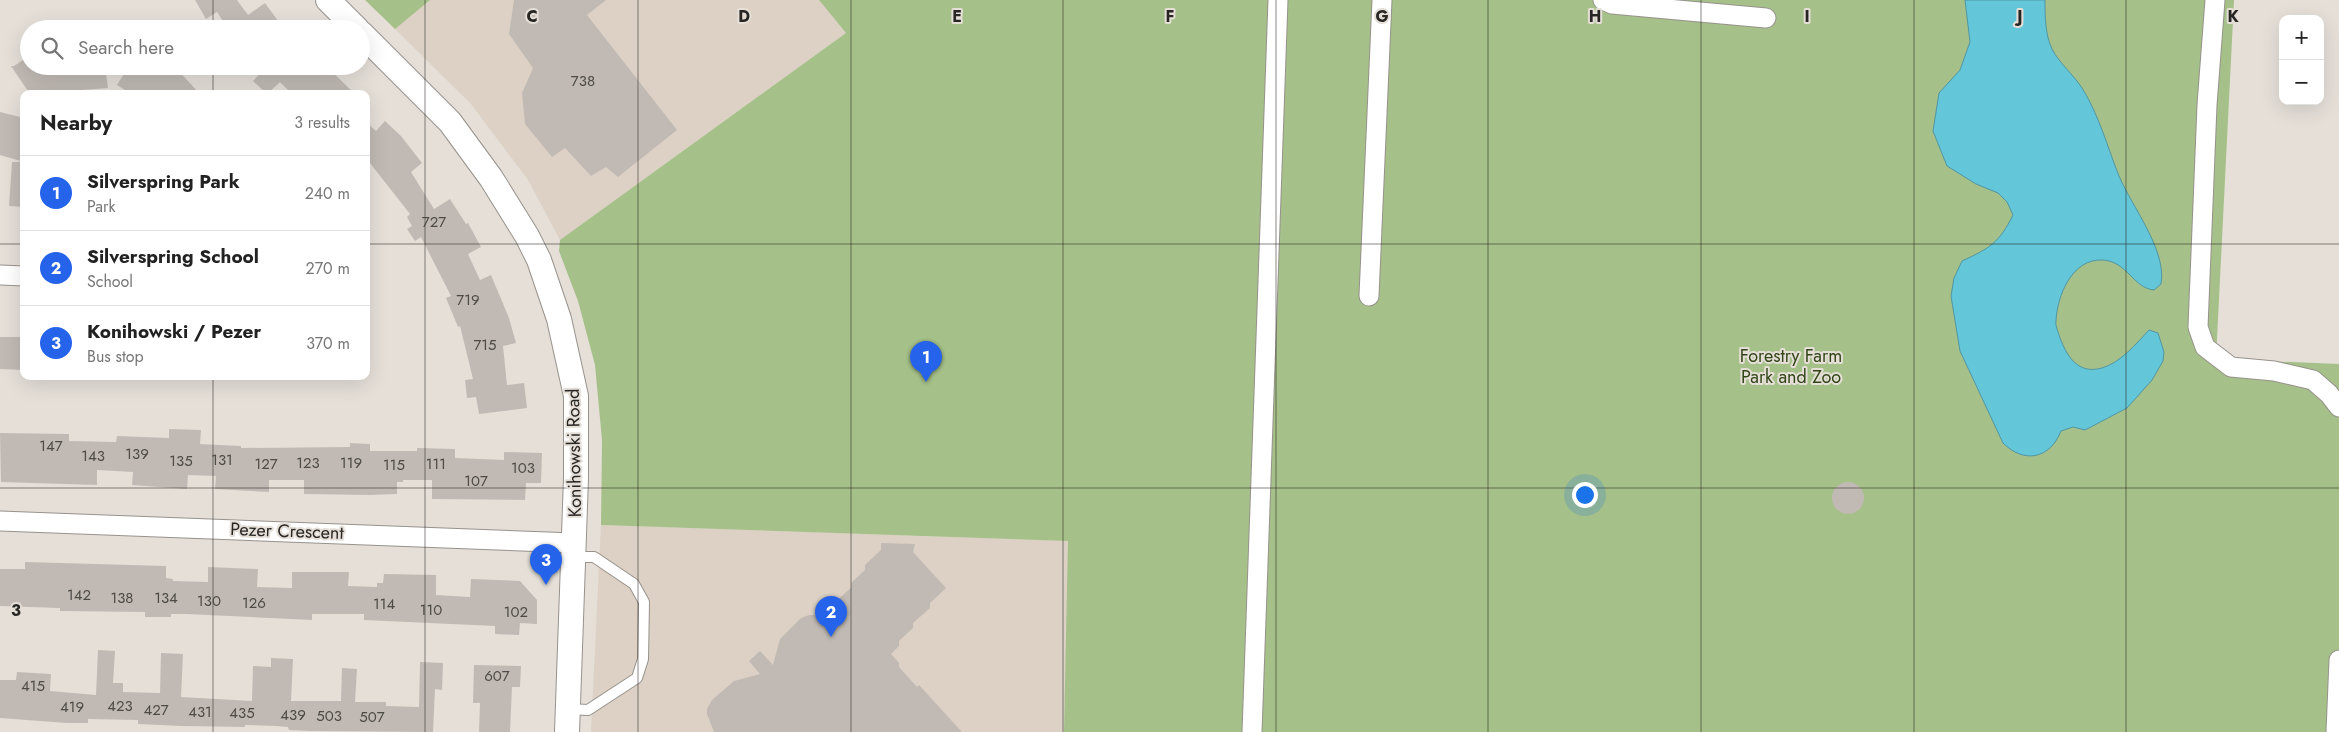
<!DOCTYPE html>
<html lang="en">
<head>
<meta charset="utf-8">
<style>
  :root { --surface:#fff; --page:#f6f6f6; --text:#222; --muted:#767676; --line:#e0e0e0; --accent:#2563eb }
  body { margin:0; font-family:Jost,sans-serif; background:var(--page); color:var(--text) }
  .controls { position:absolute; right:15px; top:15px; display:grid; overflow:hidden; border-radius:10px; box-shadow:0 5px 20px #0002 }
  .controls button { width:45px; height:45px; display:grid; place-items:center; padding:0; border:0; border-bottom:1px solid var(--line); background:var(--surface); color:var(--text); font:25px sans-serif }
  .you { position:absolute; left:1584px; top:494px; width:18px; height:18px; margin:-12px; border:4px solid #fff; border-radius:50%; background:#1a73e8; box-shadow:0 0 0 8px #1a73e833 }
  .badge { display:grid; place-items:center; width:32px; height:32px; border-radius:50%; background:var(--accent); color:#fff; font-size:16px; font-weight:700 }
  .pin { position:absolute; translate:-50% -41px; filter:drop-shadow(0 1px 2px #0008) }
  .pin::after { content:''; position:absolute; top:26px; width:18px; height:15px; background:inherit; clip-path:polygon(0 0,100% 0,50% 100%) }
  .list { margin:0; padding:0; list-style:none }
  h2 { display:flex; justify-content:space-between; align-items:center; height:65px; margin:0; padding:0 20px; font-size:21px }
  h2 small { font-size:16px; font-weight:400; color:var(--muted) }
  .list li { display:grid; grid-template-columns:32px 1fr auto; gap:15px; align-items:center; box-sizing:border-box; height:75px; padding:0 20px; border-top:1px solid var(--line) }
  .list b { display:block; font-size:19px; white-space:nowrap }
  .list p { margin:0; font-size:16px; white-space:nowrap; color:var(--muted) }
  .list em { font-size:16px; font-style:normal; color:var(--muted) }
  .icon { flex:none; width:28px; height:28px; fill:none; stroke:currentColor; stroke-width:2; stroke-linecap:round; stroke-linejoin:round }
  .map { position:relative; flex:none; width:2339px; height:732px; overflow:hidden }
  .search { position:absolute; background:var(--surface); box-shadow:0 5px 20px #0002; left:20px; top:20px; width:350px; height:55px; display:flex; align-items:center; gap:12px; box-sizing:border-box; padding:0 18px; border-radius:28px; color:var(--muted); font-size:19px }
  .panel { position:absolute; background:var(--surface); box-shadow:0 5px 20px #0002; left:20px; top:90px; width:350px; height:290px; border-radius:10px }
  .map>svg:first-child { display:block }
</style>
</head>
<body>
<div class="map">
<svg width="2339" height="732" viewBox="0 0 2339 732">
  <rect width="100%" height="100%" fill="#e5dfd8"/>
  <path fill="#dcd1c4" d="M409 0H819L846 33 560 240 528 180 471 104 395 29 386 17Z
    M601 525 1069 541 1064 732H591Z"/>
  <path fill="#a5c088" d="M365 0H430L395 29Z
    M819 0H2234L2216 359 2339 364V732H1064L1068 541 601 525 602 440 595 365 578 301 559 251 560 240 846 33Z"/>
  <path fill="#63c6d9" stroke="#5196a2" d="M1965 0H2045C2045 16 2045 34 2052 49 2059 63 2073 74 2082 88 2099 115 2107 146 2119 176 2132 207 2167 250 2161 284L2154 290C2133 288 2128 262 2103 260 2072 258 2057 296 2056 321 2055 325 2058 331 2059 335 2066 355 2077 375 2102 368 2120 363 2137 343 2149 330L2158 333 2164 352 2163 361 2152 380 2127 408 2085 430 2073 427 2061 431C2050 459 2024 464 2003 443L1960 351 1951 296 1954 278 1962 261C1990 248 1999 243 2013 215L2007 202 1998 193 1976 184 1947 166 1933 131 1939 93 1960 70 1970 42Z"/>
  <path fill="#c1bab4" d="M195 0H237L248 15 265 3 284 29H228L217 12 206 19Z
    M514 0H606L587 15 677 130 618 177 606 167 591 176 565 148 552 157 525 124 522 93 533 68 509 34Z
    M29 56V66H105L108 88 30 94 11 66H14Z
    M129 66H174L200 94H131L117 85Z
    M264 66H326L355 94H292L280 82 267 94 253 81 265 68Z
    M0 112 24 118V162L0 155Z
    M385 121 401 136 422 163 411 172 434 209 450 199 466 224 468 223 481 247 468 254 480 280 491 275 509 318 516 343 503 346 507 385 524 383 527 408 479 414 476 397 467 398 465 380 473 379 460 326 458 327 446 298 451 296 421 237 415 241 407 229 412 226 407 217 410 214 366 158V122L376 131Z
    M12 162H24V207L9 206Z
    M0 337H24V370L0 369Z
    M169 429 201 430 200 444 241 446V448L350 447V443L370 444V451H417V448L455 449V458L504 460V452L542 453 541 483H526L525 500 432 499V480H403V482H397V494L369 495 304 494V480H269V492L215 489 216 476 188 475 187 489 132 485 133 472 97 470V485L1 482 0 433 69 434V441L116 442 117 436 169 438Z
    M1832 498a16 16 0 1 1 32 0a16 16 0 1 1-32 0Z
    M881 543 915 544 913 552 946 588 930 603V608L913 623V628L899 641V646L891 654 899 663V667L917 687 919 685 962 732H714L707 714V709L712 700 734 681 760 674 749 661 760 651 773 665 780 639 801 618 809 615H816L822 619 836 606V601L851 588V583L865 570V565L881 550Z
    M25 562 166 566V578L173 579V581L208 582V567L258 569 257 587 292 588V572H349L348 586 377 587V583H383L384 574 436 575V595L470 597 471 579 520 581 537 600V624L520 623 519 635 495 634V626L364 620V614H312V620L186 614H171V617H145V612L60 611V608L0 606V569H25Z
    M98 650 115 651 113 683H123V692L160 693 161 653 183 654 181 697 252 701 253 666 271 667V658L293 659 291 701H341L342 668 357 669 355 702H386V706L419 707 420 662 443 663 442 690 435 689 433 732 311 731 289 730 288 727 276 726 245 725V727L182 726 138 724V720L88 719V723H67L0 718V680H16L17 672 51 674 50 691 96 695Z
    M474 665 521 666 520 687H512L510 732H479L480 703H473Z"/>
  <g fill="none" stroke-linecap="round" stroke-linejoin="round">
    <defs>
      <path id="service" d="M568 709 588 710 637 678 643 659 644 602 634 584 594 557H574"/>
      <path id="minor" d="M1603 0 1612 4 1766 18
        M2215 0 2207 105 2198 327 2205 347 2231 367 2274 371 2313 380 2329 394 2339 407
        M0 275 24 276
        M1369 296 1382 0
        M0 521 574 543
        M1252 732 1278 0
        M2336 732 2339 660"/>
      <path id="tertiary" d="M328 0 357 29
        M361 33 450 122 491 178 527 236 539 260 559 319 576 396V478L567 732"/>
    </defs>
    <use href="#service" stroke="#97928c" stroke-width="12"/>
    <use href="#minor" stroke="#97928c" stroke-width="21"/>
    <use href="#tertiary" stroke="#97928c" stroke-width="26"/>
    <use href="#service" stroke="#fff" stroke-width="10"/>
    <use href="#minor" stroke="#fff" stroke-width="19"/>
    <use href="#tertiary" stroke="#fff" stroke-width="24"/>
  </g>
  <path fill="none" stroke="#282623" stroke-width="1" stroke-opacity="0.55" d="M213 0V29M425 0V732M638 0V732M851 0V732M1063 0V732M1276 0V732M1488 0V732M1701 0V732M1914 0V732M2126 0V732M213 66V94M0 244H24M366 244H2339M213 376V732M0 488H2339"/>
  <g text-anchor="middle" stroke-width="4" stroke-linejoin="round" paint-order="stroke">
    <g font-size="15" fill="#4e4b47">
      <text x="583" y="86">738</text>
      <text x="434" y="227">727</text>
      <text x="468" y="305">719</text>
      <text x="485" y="350">715</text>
      <text x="51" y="451">147</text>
      <text x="137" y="459">139</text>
      <text x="93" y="461">143</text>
      <text x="222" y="465">131</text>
      <text x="181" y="466">135</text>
      <text x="308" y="468">123</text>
      <text x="351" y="468">119</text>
      <text x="266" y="469">127</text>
      <text x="436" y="469">111</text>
      <text x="394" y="470">115</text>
      <text x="523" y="473">103</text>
      <text x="476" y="486">107</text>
      <text x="79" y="600">142</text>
      <text x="122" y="603">138</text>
      <text x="166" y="603">134</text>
      <text x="209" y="606">130</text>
      <text x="254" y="608">126</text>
      <text x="384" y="609">114</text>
      <text x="431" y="615">110</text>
      <text x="516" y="617">102</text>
      <text x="497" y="681">607</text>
      <text x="33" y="691">415</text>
      <text x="120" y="711">423</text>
      <text x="72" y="712">419</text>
      <text x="156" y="715">427</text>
      <text x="200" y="717">431</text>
      <text x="242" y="718">435</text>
      <text x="293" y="720">439</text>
      <text x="329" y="721">503</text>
      <text x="372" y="722">507</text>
    </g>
    <g font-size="18" fill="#314516" stroke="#e5dfd8">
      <text x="1791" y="362">Forestry Farm<tspan x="1791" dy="21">Park and Zoo</tspan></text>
    </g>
    <g font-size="18" fill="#282623" stroke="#e5dfd8">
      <text transform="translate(574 453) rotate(-91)" y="6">Konihowski Road</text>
      <text transform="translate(287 531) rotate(2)" y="6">Pezer Crescent</text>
    </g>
  </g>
  <g font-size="16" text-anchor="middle" font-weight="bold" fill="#282623" stroke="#e5dfd8" stroke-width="4" stroke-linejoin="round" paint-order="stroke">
    <text x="532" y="22">C</text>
    <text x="744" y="22">D</text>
    <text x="957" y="22">E</text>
    <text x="1170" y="22">F</text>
    <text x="1382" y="22">G</text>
    <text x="1595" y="22">H</text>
    <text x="1807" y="22">I</text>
    <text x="2020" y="22">J</text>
    <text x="2233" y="22">K</text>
    <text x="16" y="616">3</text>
  </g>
</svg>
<div class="controls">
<button>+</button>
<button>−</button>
</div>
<div class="you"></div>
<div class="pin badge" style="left:926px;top:382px">1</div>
<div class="pin badge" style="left:831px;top:637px">2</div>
<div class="pin badge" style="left:546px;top:585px">3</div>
<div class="search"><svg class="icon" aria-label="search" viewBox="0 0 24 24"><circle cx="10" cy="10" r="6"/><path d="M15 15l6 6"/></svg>Search here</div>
<section class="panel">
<h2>Nearby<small>3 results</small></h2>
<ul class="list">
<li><span class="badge">1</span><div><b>Silverspring Park</b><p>Park</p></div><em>240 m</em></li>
<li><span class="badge">2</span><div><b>Silverspring School</b><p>School</p></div><em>270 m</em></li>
<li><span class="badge">3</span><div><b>Konihowski / Pezer</b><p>Bus stop</p></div><em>370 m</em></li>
</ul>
</section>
</div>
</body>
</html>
